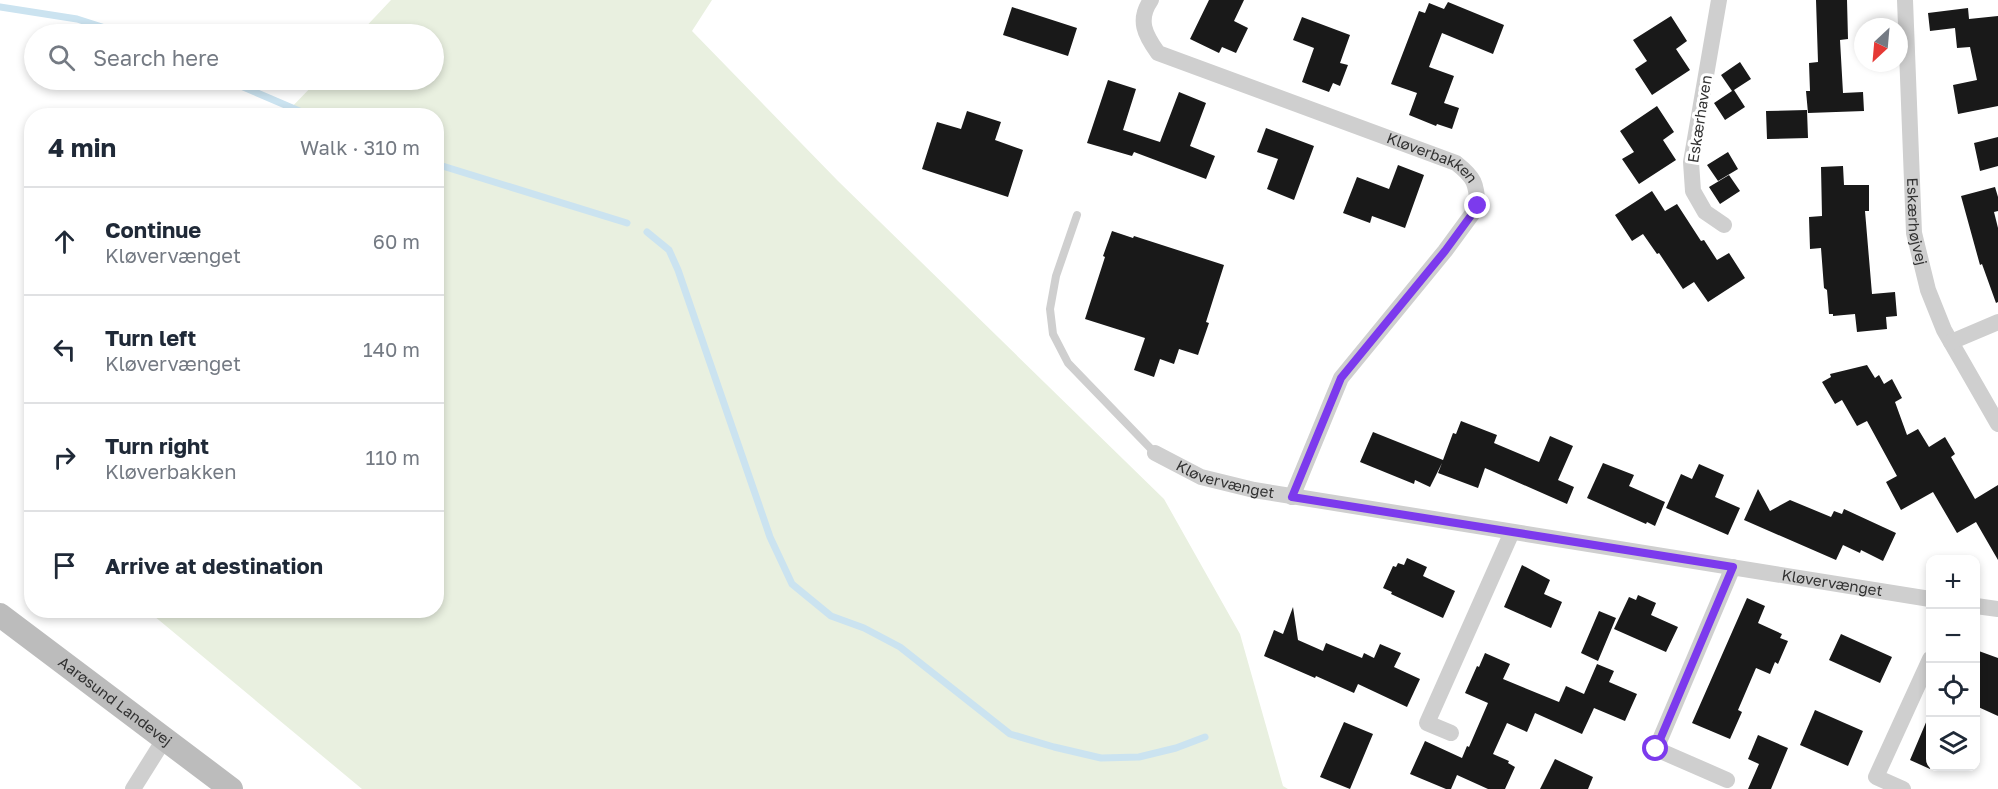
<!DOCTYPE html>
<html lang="en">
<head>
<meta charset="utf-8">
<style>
  :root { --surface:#fff; --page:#f2f2f3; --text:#1f2937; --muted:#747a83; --line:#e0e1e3 }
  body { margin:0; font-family:"Golos Text",sans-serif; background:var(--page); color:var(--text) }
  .controls { position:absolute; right:18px; bottom:18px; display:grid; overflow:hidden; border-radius:12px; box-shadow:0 3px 9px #0003 }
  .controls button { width:54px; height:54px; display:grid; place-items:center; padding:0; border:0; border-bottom:2px solid var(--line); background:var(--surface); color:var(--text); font:30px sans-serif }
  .compass { position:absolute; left:1854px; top:18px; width:54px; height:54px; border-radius:50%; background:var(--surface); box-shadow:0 3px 9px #0003; rotate:206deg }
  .stop { position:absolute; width:18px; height:18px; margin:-14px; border:4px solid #7c3aed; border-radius:50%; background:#fff }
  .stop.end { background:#7c3aed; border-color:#fff; box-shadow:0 2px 6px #0008 }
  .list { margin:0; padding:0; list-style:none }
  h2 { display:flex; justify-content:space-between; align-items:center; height:78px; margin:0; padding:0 24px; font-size:26px }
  h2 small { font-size:20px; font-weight:400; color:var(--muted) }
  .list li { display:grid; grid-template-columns:39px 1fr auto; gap:18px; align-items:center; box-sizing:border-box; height:108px; padding:0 24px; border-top:2px solid var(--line) }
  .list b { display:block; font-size:22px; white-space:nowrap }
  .list p { margin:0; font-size:20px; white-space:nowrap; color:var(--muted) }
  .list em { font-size:20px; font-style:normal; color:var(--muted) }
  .icon { flex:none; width:33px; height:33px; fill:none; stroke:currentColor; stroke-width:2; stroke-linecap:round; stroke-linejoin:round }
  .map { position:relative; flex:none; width:1998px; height:789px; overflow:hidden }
  .search { position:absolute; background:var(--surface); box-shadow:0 3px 9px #0003; left:24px; top:24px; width:420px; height:66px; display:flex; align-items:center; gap:15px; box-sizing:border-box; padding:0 21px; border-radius:33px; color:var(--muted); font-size:22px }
  .panel { position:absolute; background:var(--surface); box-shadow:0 3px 9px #0003; left:24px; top:108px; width:420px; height:510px; border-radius:24px }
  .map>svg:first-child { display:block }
</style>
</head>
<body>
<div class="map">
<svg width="1998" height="789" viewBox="0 0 1998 789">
  <rect width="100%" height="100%" fill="#fff"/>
  <path fill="#e9f0e0" d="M391 0H712L692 31 838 181 1164 499 1240 634 1283 786 1288 789H362L148 611 436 610V116L284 115 318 80H434V34H359Z"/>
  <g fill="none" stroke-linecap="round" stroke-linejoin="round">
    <path stroke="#cbe3f0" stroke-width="7" d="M0 7 77 19 124 34
      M227 80 311 116
      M436 164 627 223
      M647 232 669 250 678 270 770 537 792 584 831 616 864 628 900 647 1010 734 1054 747 1101 758 1139 757 1176 748 1205 737"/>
  </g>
  <path fill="#191919" d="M1209 0H1244L1234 21 1248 28 1236 53 1222 47 1219 53 1190 39Z
    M1816 0H1847L1848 39 1840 40 1843 93 1863 92 1864 111 1808 113 1806 91H1810L1809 63 1818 62Z
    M1448 2 1504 25 1493 54 1442 33 1429 67 1454 76 1444 103 1459 108 1452 129 1437 124 1436 126 1409 115 1417 93 1391 84 1419 11 1425 13 1429 3 1444 9Z
    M1012 7 1077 28 1068 56 1003 35Z
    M1968 8 1969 19 1998 16V106L1958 114 1953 85 1977 80 1970 47 1957 48 1955 28 1930 31 1928 13Z
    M1671 16 1687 41 1676 49 1690 70 1652 95 1635 69 1647 61 1633 40Z
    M1302 17 1350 35 1340 63 1348 65 1340 86 1333 83 1329 92 1302 82 1314 48 1293 40Z
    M1740 62 1751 79 1734 90 1745 107 1725 120 1714 103 1732 91 1721 75Z
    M1108 80 1136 89 1123 130 1160 142 1179 92 1206 103 1190 146 1215 156 1206 179 1134 152 1132 156 1087 143Z
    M1657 106 1674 132 1663 140 1676 160 1639 184 1622 159 1634 152 1620 131Z
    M1807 110 1808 138 1767 139 1766 111Z
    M967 111 1001 122 995 140 1023 150 1008 197 922 169 937 122 961 129Z
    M1266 128 1314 146 1294 200 1267 189 1278 159 1257 152Z
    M1998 137V166L1980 171 1974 143Z
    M1728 152 1738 169 1718 181 1707 165Z
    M1398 165 1424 175 1405 228 1372 216 1370 223 1343 213 1357 177 1389 189Z
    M1843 166 1844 185H1869V211H1865L1872 294 1895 292 1897 316 1886 317 1887 329 1857 332 1855 314 1833 316V314H1829L1827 290 1824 288 1821 248 1810 249 1809 217 1822 216 1821 167Z
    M1729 175 1740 191 1720 204 1709 187Z
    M1995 187 1998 197V211L1994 212 1998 228V302L1996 303 1982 264 1980 265 1961 196Z
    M1652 191 1665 211 1677 204 1701 241 1704 240 1717 260 1729 253 1745 278 1708 302 1694 282 1683 289 1659 253 1657 254 1643 234 1632 241 1615 215Z
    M1112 231 1133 238 1134 236 1224 265 1206 322 1209 323 1198 355 1179 349 1174 364 1160 359 1154 377 1134 370 1145 338 1085 319 1105 257 1103 256Z
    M1867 365 1875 378 1879 375 1884 384 1892 379 1902 398 1895 402 1907 435 1918 429 1929 447 1945 437 1955 454 1951 457 1975 499 1998 485V560L1976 522 1957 533 1933 492 1901 510 1886 482 1897 476 1867 421 1857 426 1842 400 1835 404 1822 382 1831 377 1830 374Z
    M1461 421 1497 435 1494 443 1539 462 1550 436 1573 446 1558 480 1574 487 1567 504 1485 468 1478 488 1438 473 1442 463 1430 487 1415 480 1414 484 1360 462 1373 432 1443 460 1453 433 1456 434Z
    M1603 463 1634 475 1629 486 1665 502 1655 526 1647 522 1646 524 1587 498Z
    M1699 464 1724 475 1715 497 1740 508 1728 535 1666 508 1681 474 1692 479Z
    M1758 489 1770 511 1790 500 1831 517 1834 511 1842 514 1844 509 1896 533 1883 561 1861 550 1860 553 1843 545 1836 560 1744 520Z
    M1407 558 1427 567 1423 576 1455 591 1443 618 1391 594 1392 592 1383 588 1393 566 1396 567 1398 563 1404 565Z
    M1522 565 1550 580 1544 594 1562 602 1551 628 1504 607Z
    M1638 595 1656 603 1651 615 1678 627 1666 652 1614 629 1629 597 1636 600Z
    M1747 598 1765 606 1758 623 1782 634 1780 638 1788 641 1778 664 1775 662 1770 674 1756 668 1738 710 1742 712 1730 739 1692 723Z
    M1293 607 1298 640 1323 651 1326 643 1362 658 1364 653 1374 658 1380 644 1401 653 1394 667 1420 679 1407 707 1358 684 1354 693 1316 676 1315 678 1264 656 1274 630 1283 634Z
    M1599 611 1616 618 1598 661 1581 653Z
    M1841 634 1892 657 1880 683 1829 660Z
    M1976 650 1998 658V716L1976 706Z
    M1485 653 1510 664 1503 679 1559 702 1566 686 1584 694 1597 664 1614 671 1609 682 1637 694 1625 721 1594 708 1582 734 1535 713 1527 732 1507 723 1493 754 1509 761 1508 763 1515 767 1505 789H1488L1457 775 1451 789H1446L1410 774 1425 741 1462 758 1467 746 1469 747 1488 703 1465 693 1477 666 1479 667Z
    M1815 710 1863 731 1848 766 1800 745Z
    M1930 713V769L1910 760Z
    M1344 722 1373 734 1350 789 1320 777Z
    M1758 735 1788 748 1771 789H1748L1759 764 1748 759Z
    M1555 759 1593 777 1588 789H1540Z"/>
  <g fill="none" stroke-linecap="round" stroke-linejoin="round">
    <path stroke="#cfcfcf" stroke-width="8" d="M1077 215 1056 276 1050 309 1053 334 1068 363 1155 453"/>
    <g stroke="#cfcfcf" stroke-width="16">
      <path id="s1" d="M1151 0C1137 20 1145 35 1158 53L1456 163C1475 178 1476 183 1478 206L1445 251 1341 378 1292 497"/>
      <path d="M1719 0 1691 162 1693 191 1705 212 1724 225"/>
      <path id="s2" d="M1905 0 1914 233 1928 290 1944 330 1998 424"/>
      <path d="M1951 342 1998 322"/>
      <path id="s3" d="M1155 453 1201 477 1254 490 1930 599"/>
      <path d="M1976 606 1998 609"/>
      <path d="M1451 733 1427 723 1512 532"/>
      <path d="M1727 780 1656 749 1733 567"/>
      <path d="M133 789 165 738"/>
      <path d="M1903 789 1876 777 1930 659"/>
    </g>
    <path stroke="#bcbcbc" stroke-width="24" id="s4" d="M0 615 231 789"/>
  </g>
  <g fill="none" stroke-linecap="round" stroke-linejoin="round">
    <path stroke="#7c3aed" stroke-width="8" d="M1478 206 1445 251 1341 378 1292 497 1733 567 1656 749"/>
  </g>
  <g text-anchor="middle" stroke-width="6" stroke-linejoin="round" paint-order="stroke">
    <g font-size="15" fill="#323232" stroke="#fff">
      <text transform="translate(1700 119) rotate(-81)" y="5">Eskærhaven</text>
      <text dy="5" stroke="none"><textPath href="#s1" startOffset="352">Kløverbakken</textPath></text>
      <text dy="5" stroke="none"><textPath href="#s2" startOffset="222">Eskærhøjvej</textPath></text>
      <text dy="5" stroke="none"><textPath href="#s3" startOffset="76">Kløvervænget</textPath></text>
      <text dy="5" stroke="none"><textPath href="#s3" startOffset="692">Kløvervænget</textPath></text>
      <text dy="5" stroke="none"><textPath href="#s4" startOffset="144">Aarøsund Landevej</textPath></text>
    </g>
  </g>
</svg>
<div class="controls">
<button>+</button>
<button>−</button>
<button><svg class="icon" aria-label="locate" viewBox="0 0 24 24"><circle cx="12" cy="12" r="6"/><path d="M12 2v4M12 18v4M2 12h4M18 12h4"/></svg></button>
<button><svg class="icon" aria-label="layers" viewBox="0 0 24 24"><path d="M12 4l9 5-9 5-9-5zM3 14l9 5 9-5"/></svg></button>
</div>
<svg class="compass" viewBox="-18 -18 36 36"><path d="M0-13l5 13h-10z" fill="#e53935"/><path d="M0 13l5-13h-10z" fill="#747a83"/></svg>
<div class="stop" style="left:1656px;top:749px"></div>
<div class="stop end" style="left:1478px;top:206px"></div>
<div class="search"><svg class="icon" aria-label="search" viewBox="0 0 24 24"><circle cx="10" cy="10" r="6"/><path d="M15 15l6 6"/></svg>Search here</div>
<section class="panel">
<h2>4 min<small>Walk · 310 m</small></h2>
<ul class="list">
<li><svg class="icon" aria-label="ahead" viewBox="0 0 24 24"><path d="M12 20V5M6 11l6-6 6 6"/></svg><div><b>Continue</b><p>Kløvervænget</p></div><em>60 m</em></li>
<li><svg class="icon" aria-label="left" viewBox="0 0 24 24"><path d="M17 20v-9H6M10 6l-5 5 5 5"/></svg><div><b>Turn left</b><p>Kløvervænget</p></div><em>140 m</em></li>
<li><svg class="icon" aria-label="right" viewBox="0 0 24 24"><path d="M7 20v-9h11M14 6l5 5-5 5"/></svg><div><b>Turn right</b><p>Kløverbakken</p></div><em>110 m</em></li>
<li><svg class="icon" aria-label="arrive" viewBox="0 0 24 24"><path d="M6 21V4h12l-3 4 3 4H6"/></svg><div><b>Arrive at destination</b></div></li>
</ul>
</section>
</div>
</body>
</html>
